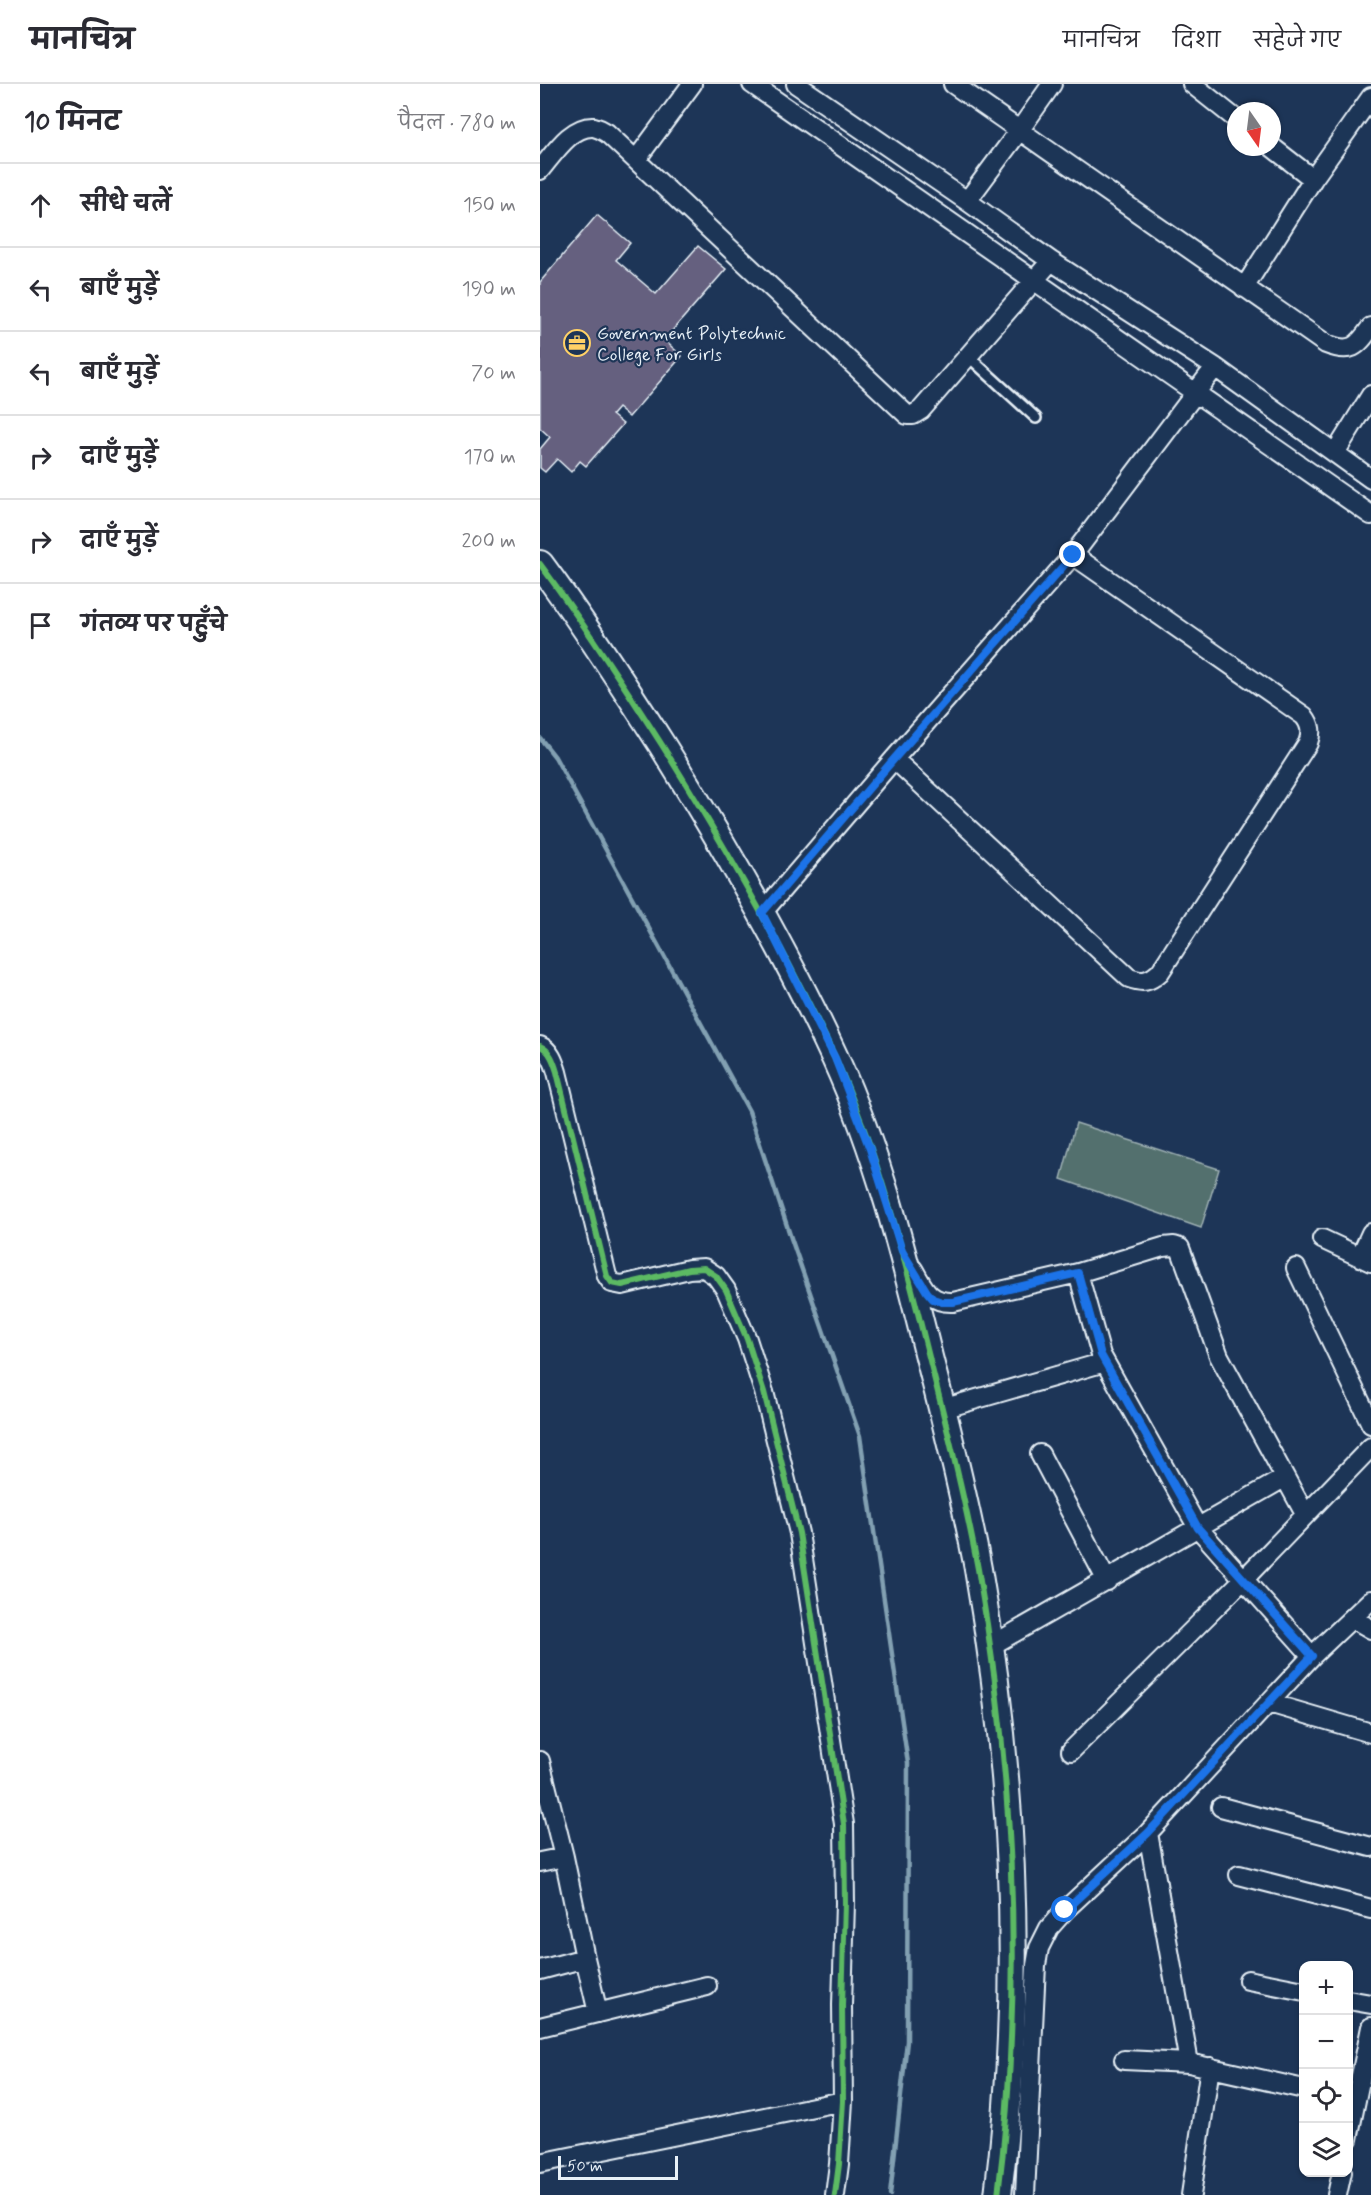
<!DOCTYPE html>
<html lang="hi">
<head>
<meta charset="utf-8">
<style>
  :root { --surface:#fff; --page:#f7f7f7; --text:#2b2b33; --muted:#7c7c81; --line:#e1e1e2 }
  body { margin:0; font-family:Mynerve,"Playpen Sans Deva",sans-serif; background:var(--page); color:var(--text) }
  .controls { position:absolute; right:18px; bottom:18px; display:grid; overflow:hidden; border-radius:12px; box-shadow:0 2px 4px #0004 }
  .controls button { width:54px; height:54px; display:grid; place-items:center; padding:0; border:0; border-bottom:2px solid var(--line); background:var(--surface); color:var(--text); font:30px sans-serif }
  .compass { position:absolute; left:687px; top:18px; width:54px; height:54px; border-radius:50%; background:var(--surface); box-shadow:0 2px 4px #0004; rotate:166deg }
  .scale { position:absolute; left:18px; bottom:15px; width:120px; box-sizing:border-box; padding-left:6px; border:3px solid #e8f1f8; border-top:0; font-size:16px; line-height:21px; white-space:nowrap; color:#e8f1f8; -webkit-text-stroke:4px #1d3557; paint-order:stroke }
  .stop { position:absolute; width:18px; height:18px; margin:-14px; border:4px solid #1a73e8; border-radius:50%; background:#fff }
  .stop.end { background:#1a73e8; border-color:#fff; box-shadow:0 2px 6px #0008 }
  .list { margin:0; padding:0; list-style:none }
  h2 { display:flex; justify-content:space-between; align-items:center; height:78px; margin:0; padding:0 24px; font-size:26px }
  h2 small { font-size:20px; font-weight:400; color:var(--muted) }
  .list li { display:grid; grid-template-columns:39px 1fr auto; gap:18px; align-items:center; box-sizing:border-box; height:84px; padding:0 24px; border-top:2px solid var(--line) }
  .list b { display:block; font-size:22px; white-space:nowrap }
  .list em { font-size:20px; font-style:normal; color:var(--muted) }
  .icon { flex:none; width:33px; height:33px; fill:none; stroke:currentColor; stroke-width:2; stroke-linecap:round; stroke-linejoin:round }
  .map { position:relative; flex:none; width:831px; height:2111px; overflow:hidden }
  header { display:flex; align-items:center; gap:36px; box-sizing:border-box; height:84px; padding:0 30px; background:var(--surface); border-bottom:2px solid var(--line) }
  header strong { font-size:28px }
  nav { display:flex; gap:33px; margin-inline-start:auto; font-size:21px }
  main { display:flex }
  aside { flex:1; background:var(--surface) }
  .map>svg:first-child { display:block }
</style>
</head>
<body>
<header>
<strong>मानचित्र</strong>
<nav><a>मानचित्र</a><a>दिशा</a><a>सहेजे गए</a></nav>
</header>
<main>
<aside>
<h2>10 मिनट<small>पैदल · 780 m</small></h2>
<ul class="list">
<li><svg class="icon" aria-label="ahead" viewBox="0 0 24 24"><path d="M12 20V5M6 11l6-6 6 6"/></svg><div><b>सीधे चलें</b></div><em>150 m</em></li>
<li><svg class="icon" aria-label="left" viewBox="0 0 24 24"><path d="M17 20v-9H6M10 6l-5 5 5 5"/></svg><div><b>बाएँ मुड़ें</b></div><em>190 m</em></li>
<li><svg class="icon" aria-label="left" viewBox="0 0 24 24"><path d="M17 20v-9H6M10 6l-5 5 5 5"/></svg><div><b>बाएँ मुड़ें</b></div><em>70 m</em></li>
<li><svg class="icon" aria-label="right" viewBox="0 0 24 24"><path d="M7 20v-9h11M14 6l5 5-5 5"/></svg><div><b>दाएँ मुड़ें</b></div><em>170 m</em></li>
<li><svg class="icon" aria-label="right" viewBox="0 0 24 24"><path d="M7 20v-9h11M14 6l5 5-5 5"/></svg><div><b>दाएँ मुड़ें</b></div><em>200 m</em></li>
<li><svg class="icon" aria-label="arrive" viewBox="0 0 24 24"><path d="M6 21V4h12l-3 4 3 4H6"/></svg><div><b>गंतव्य पर पहुँचे</b></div></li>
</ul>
</aside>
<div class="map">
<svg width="831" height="2111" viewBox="0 0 831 2111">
  <rect width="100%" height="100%" fill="#1d3557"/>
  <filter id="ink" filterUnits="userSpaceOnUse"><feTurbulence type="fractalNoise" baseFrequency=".0167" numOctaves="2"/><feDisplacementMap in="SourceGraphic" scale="12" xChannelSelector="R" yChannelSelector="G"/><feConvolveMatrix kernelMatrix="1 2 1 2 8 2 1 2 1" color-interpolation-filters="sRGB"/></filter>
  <g filter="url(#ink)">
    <path fill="#53706e" stroke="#9eb0b3" stroke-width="1.5" d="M536 1039 679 1085 661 1144 521 1095Z"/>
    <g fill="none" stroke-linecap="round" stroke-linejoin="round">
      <path stroke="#82a0b2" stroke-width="4.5" d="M0 654 15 673 209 1027 251 1154 320 1352 368 1679 367 1957 350 2111"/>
    </g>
    <path fill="#65617f" stroke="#e8f1f8" stroke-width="1.5" d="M57 131 90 159 76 176 116 210 158 162 186 185 124 256 142 272 89 333 78 324 72 331 83 340 46 382 40 377 31 388 17 375 5 388 0 384V365L10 353 0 344V198Z"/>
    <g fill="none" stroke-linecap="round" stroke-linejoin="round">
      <defs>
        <path id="lane" d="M428 272 496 334"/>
        <path id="street" d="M212 0 831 431
          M256 0 427 117 511 177 675 283 831 395
          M413 0 786 260C811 270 817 263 831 243
          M652 0 696 35
          M732 63 773 95 831 13
          M96 76 152 0
          M0 86C13 71 31 41 54 43 58 44 64 47 67 49L367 331H373L381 326 511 177
          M427 117 479 47 512 0
          M704 204 773 95
          M795 369 831 311
          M354 675 589 894C603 899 609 898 620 888L768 659C772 648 771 641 764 632L533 471
          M222 829 354 675 533 471 675 283
          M0 962C10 966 14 978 17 988L67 1192 72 1199 82 1201 149 1185 164 1184 176 1192 186 1206 207 1255 224 1308 259 1449 304 1740 305 1819 302 1921 303 2017 299 2080 295 2111
          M782 1155 831 1178
          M820 1173 831 1149
          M756 1184 831 1340
          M373 1185C384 1203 388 1219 413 1218L538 1189 623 1163 634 1162 640 1164 679 1272 765 1430
          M538 1189 561 1271 658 1444 772 1572
          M402 1325 565 1278
          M500 1370 567 1497
          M812 1534 831 1545
          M449 1563 744 1394
          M729 1619 831 1649
          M531 1667 704 1495 831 1363
          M0 1677 24 1773 45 1874
          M681 1723 831 1763
          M608 1749 649 1979 764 2005
          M0 1778 24 1773
          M699 1791 831 1825
          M0 1886 45 1874 58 1929
          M708 1896 764 1907
          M808 1916 831 1920
          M0 1943 167 1902
          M584 1976 649 1979
          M808 2055 831 1943
          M0 2079 303 2017
          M485 2111 496 1881 499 1864 509 1844 525 1826 608 1749 772 1572 831 1516
          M651 2111 670 1983
          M797 2111 802 2088"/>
        <path id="secondary" d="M0 480C43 538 83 600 122 661 185 762 245 865 295 974 338 1068 364 1172 389 1273 407 1343 425 1414 438 1485 474 1691 484 1904 458 2111"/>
      </defs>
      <use href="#lane" stroke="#e8f1f8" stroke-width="14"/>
      <use href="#street" stroke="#e8f1f8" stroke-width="22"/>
      <use href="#secondary" stroke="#e8f1f8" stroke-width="30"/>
      <use href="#lane" stroke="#1d3557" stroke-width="9"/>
      <use href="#street" stroke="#1d3557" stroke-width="18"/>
      <use href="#secondary" stroke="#1d3557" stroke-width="26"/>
      <defs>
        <path id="cycleway" d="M0 480C43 538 83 600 122 661 185 762 245 865 295 974 338 1068 364 1172 389 1273 407 1343 425 1414 438 1485 474 1691 484 1904 458 2111
          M0 962C10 966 14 978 17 988L67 1192 72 1199 82 1201 149 1185 164 1184 176 1192 186 1206 207 1255 224 1308 259 1449 304 1740 305 1819 302 1921 303 2017 299 2080 295 2111"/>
      </defs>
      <use href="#cycleway" stroke="#1d3557" stroke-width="10"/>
      <use href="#cycleway" stroke="#5cba63" stroke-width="6"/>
    </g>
  </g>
  <g fill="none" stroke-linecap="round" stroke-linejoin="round" filter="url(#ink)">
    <path stroke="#1a73e8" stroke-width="8" d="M525 1826 608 1749 772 1572 658 1444 561 1271 538 1189 413 1218H402L393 1215 387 1208 362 1167 330 1065 295 974 222 829 354 675 533 471"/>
  </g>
  <defs>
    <symbol id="office-ring" viewBox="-11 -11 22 22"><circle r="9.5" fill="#1d3557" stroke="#ffd166" stroke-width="1.5"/><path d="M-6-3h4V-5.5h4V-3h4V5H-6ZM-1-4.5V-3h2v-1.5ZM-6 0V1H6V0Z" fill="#ffd166"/></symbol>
  </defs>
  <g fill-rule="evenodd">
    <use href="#office-ring" x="22" y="244" width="30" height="30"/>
  </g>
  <g text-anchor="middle" stroke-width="4.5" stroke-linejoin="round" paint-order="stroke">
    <g font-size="18" fill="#e8f1f8" stroke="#1d3557" text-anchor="start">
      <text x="57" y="255">Government Polytechnic<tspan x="57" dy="21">College For Girls</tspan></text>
    </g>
  </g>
</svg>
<div class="controls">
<button>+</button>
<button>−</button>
<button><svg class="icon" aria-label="locate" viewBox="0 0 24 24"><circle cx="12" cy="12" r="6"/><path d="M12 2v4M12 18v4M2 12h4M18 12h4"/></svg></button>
<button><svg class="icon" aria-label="layers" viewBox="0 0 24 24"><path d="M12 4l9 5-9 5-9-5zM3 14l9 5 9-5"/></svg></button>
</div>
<svg class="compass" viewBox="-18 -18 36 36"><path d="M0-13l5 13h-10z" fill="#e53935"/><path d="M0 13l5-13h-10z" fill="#7c7c81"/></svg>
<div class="scale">50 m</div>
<div class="stop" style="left:525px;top:1826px"></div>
<div class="stop end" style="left:533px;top:471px"></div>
</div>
</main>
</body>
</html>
